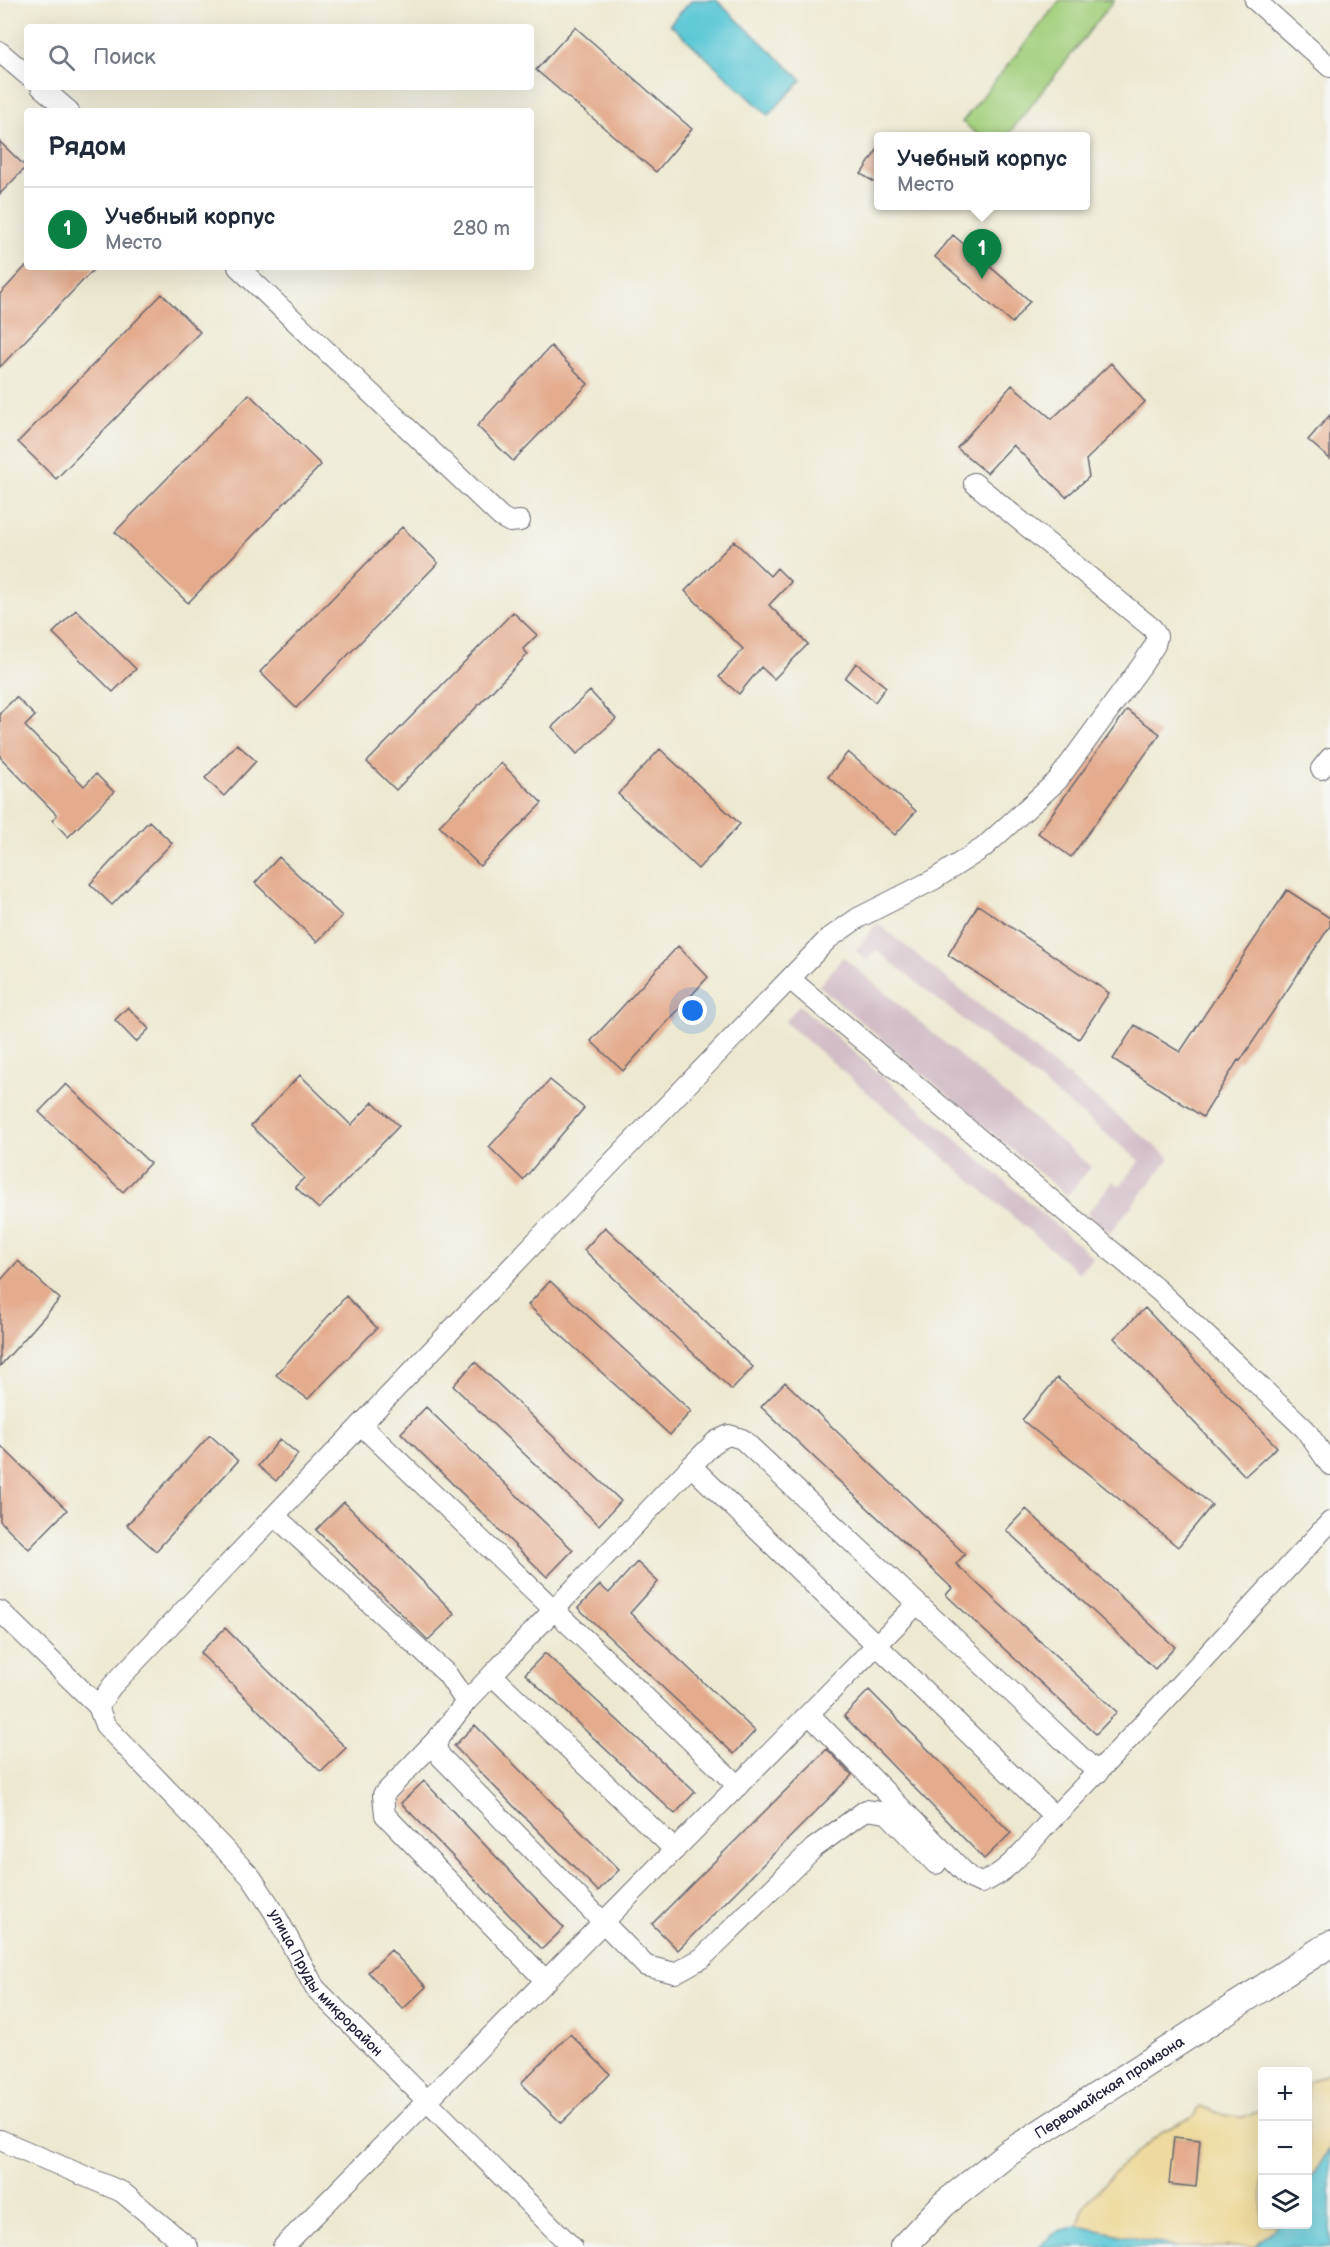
<!DOCTYPE html>
<html lang="ru">
<head>
<meta charset="utf-8">
<style>
  :root { --surface:#fff; --page:#f6f6f7; --text:#1f2937; --muted:#747a83; --line:#e0e1e3; --accent:#0b8043 }
  body { margin:0; font-family:"Balsamiq Sans",sans-serif; background:var(--page); color:var(--text) }
  .controls { position:absolute; right:18px; bottom:18px; display:grid; overflow:hidden; border-radius:6px; box-shadow:0 6px 24px #0002 }
  .controls button { width:54px; height:54px; display:grid; place-items:center; padding:0; border:0; border-bottom:2px solid var(--line); background:var(--surface); color:var(--text); font:30px sans-serif }
  .you { position:absolute; left:693px; top:1011px; width:21px; height:21px; margin:-15px; border:4px solid #fff; border-radius:50%; background:#1a73e8; box-shadow:0 0 0 9px #1a73e833 }
  .badge { display:grid; place-items:center; width:39px; height:39px; border-radius:50%; background:var(--accent); color:#fff; font-size:20px; font-weight:700 }
  .pin { position:absolute; translate:-50% -50px; filter:drop-shadow(0 2px 3px #0008) }
  .pin::after { content:''; position:absolute; top:32px; width:21px; height:18px; background:inherit; clip-path:polygon(0 0,100% 0,50% 100%) }
  .popup { position:absolute; left:874px; top:132px; width:216px; height:78px; box-sizing:border-box; display:grid; place-content:center; border-radius:6px; background:var(--surface); filter:drop-shadow(0 2px 4px #0005); font-size:20px; white-space:nowrap; color:var(--muted) }
  .popup b { font-size:22px; color:var(--text) }
  .popup::after { content:''; position:absolute; left:50%; top:100%; margin-left:-12px; border:12px solid transparent; border-top-color:var(--surface) }
  .list { margin:0; padding:0; list-style:none }
  h2 { display:flex; justify-content:space-between; align-items:center; height:78px; margin:0; padding:0 24px; font-size:26px }
  h2 small { font-size:20px; font-weight:400; color:var(--muted) }
  .list li { display:grid; grid-template-columns:39px 1fr auto; gap:18px; align-items:center; box-sizing:border-box; height:84px; padding:0 24px; border-top:2px solid var(--line) }
  .list b { display:block; font-size:22px; white-space:nowrap }
  .list p { margin:0; font-size:20px; white-space:nowrap; color:var(--muted) }
  .list em { font-size:20px; font-style:normal; color:var(--muted) }
  .icon { flex:none; width:33px; height:33px; fill:none; stroke:currentColor; stroke-width:2; stroke-linecap:round; stroke-linejoin:round }
  .map { position:relative; flex:none; width:1330px; height:2247px; overflow:hidden }
  .search { position:absolute; background:var(--surface); box-shadow:0 6px 24px #0002; left:24px; top:24px; width:510px; height:66px; display:flex; align-items:center; gap:15px; box-sizing:border-box; padding:0 21px; border-radius:6px; color:var(--muted); font-size:22px }
  .panel { position:absolute; background:var(--surface); box-shadow:0 6px 24px #0002; left:24px; top:108px; width:510px; height:162px; border-radius:6px }
  .map>svg:first-child { display:block }
</style>
</head>
<body>
<div class="map">
<svg width="1330" height="2247" viewBox="0 0 1330 2247">
  <rect width="100%" height="100%" fill="#f6f6f2"/>
  <filter id="ink" filterUnits="userSpaceOnUse"><feTurbulence type="fractalNoise" baseFrequency=".0167" numOctaves="2"/><feDisplacementMap in="SourceGraphic" scale="12" xChannelSelector="R" yChannelSelector="G"/><feConvolveMatrix kernelMatrix="1 2 1 2 8 2 1 2 1" color-interpolation-filters="sRGB"/></filter>
  <filter id="wash" filterUnits="userSpaceOnUse"><feTurbulence type="fractalNoise" baseFrequency=".008" numOctaves="4" result="noise"/><feDisplacementMap in="SourceGraphic" scale="24" xChannelSelector="R" yChannelSelector="G"/><feGaussianBlur stdDeviation="1.35" result="paint"/><feColorMatrix in="noise" values="0 0 0 0 0 0 0 0 0 0 0 0 0 0 0 0 0 1.4 0 .05"/><feComposite in="paint" operator="in"/></filter>
  <g filter="url(#wash)">
    <rect width="100%" height="100%" fill="#ede9d1"/>
    <path fill="#d2bdc7" d="M877 923 1170 1158 1110 1233 1087 1214 1113 1181 1120 1186 1140 1161 876 950 867 961 855 951Z
      M843 957 1091 1167 1067 1196 819 986Z
      M799 1005 1093 1257 1079 1273 785 1022Z"/>
    <path fill="#a2cf7c" stroke="#62785c" stroke-width="1.5" d="M1060 0H1114L1007 136H980L962 122Z"/>
    <path fill="#eeda9e" stroke="#887e6c" stroke-width="1.5" fill-rule="evenodd" d="M1330 2072V2148L1308 2181V2082Z
      M1199 2106 1224 2115 1244 2118 1262 2109V2224L1278 2225 1254 2247H1177L1078 2226 1084 2205 1123 2164 1163 2131 1193 2117ZM1174 2137 1200 2140 1196 2187 1170 2184Z"/>
    <path fill="#5cc8d6" stroke="#3f7588" stroke-width="1.5" d="M692 0H716L802 80 768 115 670 24Z
      M1330 2148V2247H1254L1278 2225 1308 2224V2181Z
      M1078 2226 1177 2247H1038L1058 2231Z"/>
    <g id="blocks">
      <path fill="#e4ab8d" d="M575 27 692 129 656 172 536 70Z
        M0 142 26 167 0 194Z
        M879 147V185L861 174Z
        M953 235 1030 301 1012 323 935 257Z
        M25 267H96L0 367V294Z
        M162 294 200 332 56 479 18 442Z
        M551 346 588 384 513 461 477 426Z
        M1111 363 1145 402 1086 460 1089 477 1066 497 1013 445 987 473 957 448 1012 385 1052 419Z
        M249 394 321 465 188 603 115 532Z
        M1330 415V459L1308 440Z
        M402 527 438 563 296 708 260 672Z
        M734 541 770 576 777 568 791 582 769 605 808 644 774 679 761 667 739 694 719 677 743 649 685 591Z
        M76 610 136 669 113 692 53 633Z
        M513 612 537 635 523 649 528 654 396 790 367 762Z
        M856 663 886 687 875 702 845 678Z
        M590 691 616 719 577 754 552 727Z
        M16 697 35 716 25 726 84 786 96 774 114 792 68 837 52 820 57 815 0 757V713Z
        M1127 710 1160 734 1071 857 1038 833Z
        M237 744 256 761 224 796 205 778Z
        M660 749 740 824 698 869 618 794Z
        M848 752 916 811 895 835 828 777Z
        M501 763 542 803 480 866 439 826Z
        M149 821 172 843 112 905 90 884Z
        M279 857 342 916 317 942 255 883Z
        M1287 890 1330 918V926L1240 1061 1238 1060 1203 1117 1113 1059 1135 1025 1180 1052Z
        M978 905 1109 993 1079 1039 948 955Z
        M678 946 708 977 623 1071 591 1041Z
        M128 1007 149 1029 136 1042 115 1020Z
        M300 1075 351 1125 373 1102 399 1126 319 1209 295 1187 304 1178 251 1126Z
        M550 1080 584 1108 523 1180 489 1147Z
        M66 1084 150 1163 123 1192 39 1112Z
        M605 1227 753 1367 732 1390 584 1250Z
        M18 1261 60 1299 0 1366V1281Z
        M550 1281 691 1411 670 1435 528 1305Z
        M346 1296 377 1328 308 1399 276 1375Z
        M1145 1308 1277 1447 1245 1476 1114 1338Z
        M475 1362 621 1501 599 1525 453 1386Z
        M1057 1378 1212 1505 1178 1547 1022 1420Z
        M785 1382 965 1554 956 1564 1117 1712 1096 1734 946 1595 952 1588 761 1407Z
        M426 1407 573 1550 547 1577 401 1433Z
        M210 1435 238 1461 156 1551 127 1525Z
        M280 1439 298 1454 276 1481 258 1466Z
        M0 1445 67 1510 29 1549 0 1521Z
        M344 1502 455 1614 428 1640 316 1530Z
        M1026 1509 1175 1647 1155 1669 1006 1530Z
        M637 1562 658 1582 630 1613 755 1731 734 1754 578 1608 600 1585 609 1593Z
        M225 1628 346 1748 321 1772 200 1653Z
        M545 1653 695 1792 675 1814 525 1674Z
        M869 1690 1011 1833 984 1859 844 1716Z
        M475 1725 619 1870 598 1891 454 1746Z
        M827 1749 852 1775 678 1950 652 1924Z
        M424 1781 564 1928 542 1949 401 1803Z
        M391 1950 426 1987 403 2009 368 1972Z
        M570 2034 610 2074 561 2123 521 2083Z
        M1174 2137 1200 2140 1196 2187 1169 2184Z"/>
    </g>
  </g>
  <g filter="url(#ink)">
    <use href="#blocks" fill-opacity="0" stroke="#696870" stroke-width="1.5"/>
    <g fill="none" stroke-linecap="round" stroke-linejoin="round">
      <defs>
        <g id="minor">
          <path d="M1255 0 1330 67"/>
          <path d="M0 52 27 75"/>
          <path d="M41 87 69 111"/>
          <path d="M238 267 501 517 510 522 520 521"/>
          <path d="M1321 769 1330 758"/>
          <path d="M790 979 1159 1291 1305 1429 1330 1465"/>
          <path d="M361 1425 738 1786"/>
          <path d="M691 1466 1054 1816"/>
          <path d="M275 1516 447 1674 466 1702 439 1737 436 1748 441 1757 646 1966 675 1973 702 1958 814 1848 866 1810 887 1813 936 1864"/>
          <path id="s1" d="M0 1611 98 1706 105 1725 251 1877 274 1912 315 1988 572 2247"/>
          <path d="M492 1675 675 1850"/>
          <path d="M466 1702 691 1466 716 1441 729 1435 742 1439 1098 1773"/>
          <path d="M98 1706 112 1686 543 1234 828 939 858 918 933 880 983 848 1057 781 1142 665 1155 645 1157 636 1152 628 974 483"/>
          <path d="M809 1714 970 1878 981 1883C1011 1872 1033 1838 1055 1816 1149 1720 1239 1620 1330 1522"/>
          <path d="M439 1737 383 1795 385 1815 546 1981"/>
          <path d="M0 2140 122 2192 188 2247"/>
          <path d="M283 2247 917 1604"/>
        </g>
        <g id="major">
          <path id="s2" d="M903 2247 944 2204 1007 2154 1330 1944"/>
        </g>
      </defs>
      <use href="#minor" stroke="#696870" stroke-width="22"/>
      <use href="#major" stroke="#696870" stroke-width="28"/>
      <use href="#minor" stroke="#fff" stroke-width="20"/>
      <use href="#major" stroke="#fff" stroke-width="26"/>
    </g>
  </g>
  <g text-anchor="middle" stroke-width="6" stroke-linejoin="round" paint-order="stroke">
    <g font-size="15" fill="#22223b" stroke="#f6f6f2">
      <text dy="5" stroke="none"><textPath href="#s1" startOffset="498">улица Пруды микрорайон</textPath></text>
      <text dy="5" stroke="none"><textPath href="#s2" startOffset="262">Первомайская промзона</textPath></text>
    </g>
  </g>
</svg>
<div class="controls">
<button>+</button>
<button>−</button>
<button><svg class="icon" aria-label="layers" viewBox="0 0 24 24"><path d="M12 4l9 5-9 5-9-5zM3 14l9 5 9-5"/></svg></button>
</div>
<div class="you"></div>
<div class="pin badge" style="left:982px;top:279px">1</div>
<div class="popup"><b>Учебный корпус</b>Место</div>
<div class="search"><svg class="icon" aria-label="search" viewBox="0 0 24 24"><circle cx="10" cy="10" r="6"/><path d="M15 15l6 6"/></svg>Поиск</div>
<section class="panel">
<h2>Рядом<small></small></h2>
<ul class="list">
<li><span class="badge">1</span><div><b>Учебный корпус</b><p>Место</p></div><em>280 m</em></li>
</ul>
</section>
</div>
</body>
</html>
